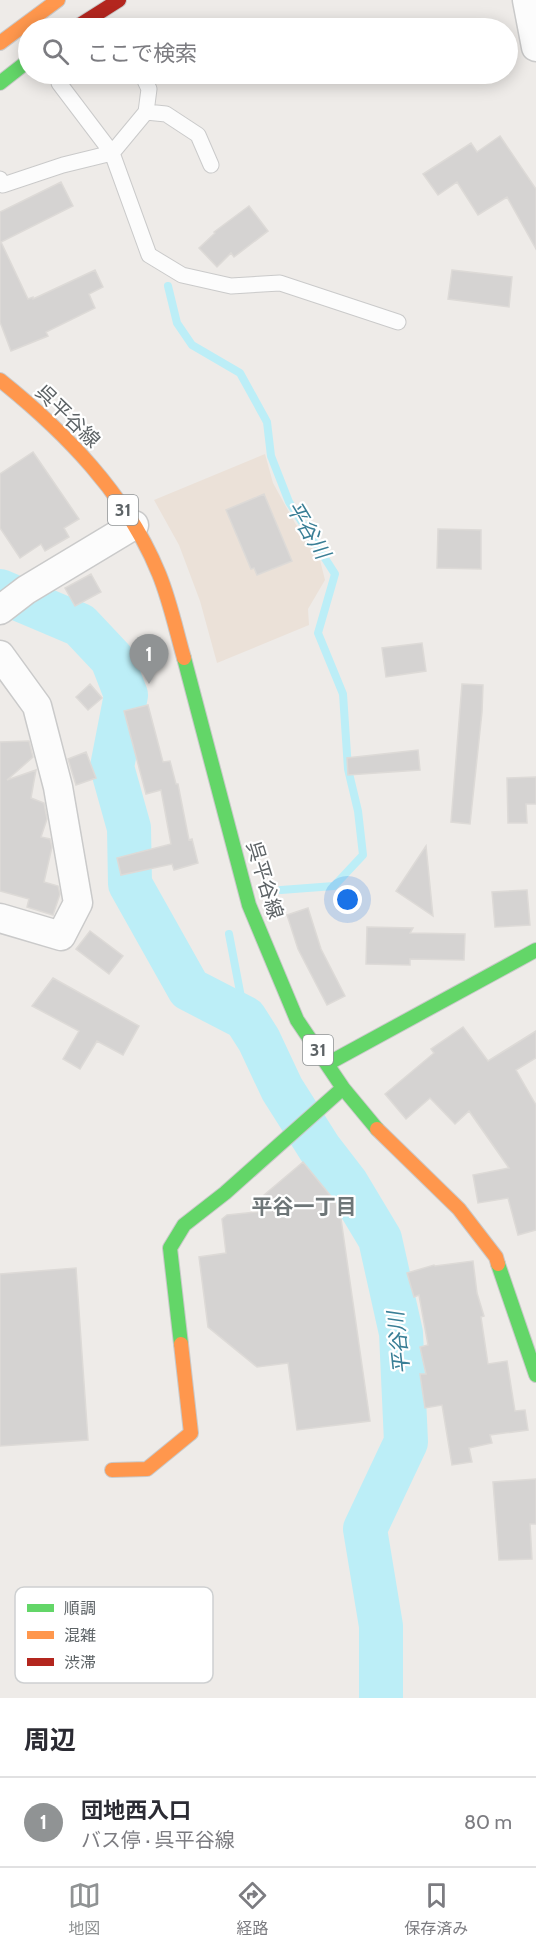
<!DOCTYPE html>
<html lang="ja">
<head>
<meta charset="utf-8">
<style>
  :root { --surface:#fff; --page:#f2f2f3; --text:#2b2b33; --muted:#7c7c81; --line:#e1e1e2; --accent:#909394 }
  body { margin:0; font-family:Cabin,"Noto Sans JP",sans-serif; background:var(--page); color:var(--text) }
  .you { position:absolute; left:348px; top:900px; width:21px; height:21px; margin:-15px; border:4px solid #fff; border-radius:50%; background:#1a73e8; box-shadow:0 0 0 9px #1a73e833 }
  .badge { display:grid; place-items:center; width:39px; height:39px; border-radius:50%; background:var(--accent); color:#fff; font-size:20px; font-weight:700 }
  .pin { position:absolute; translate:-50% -50px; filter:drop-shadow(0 2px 3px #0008) }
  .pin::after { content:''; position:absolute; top:32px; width:21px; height:18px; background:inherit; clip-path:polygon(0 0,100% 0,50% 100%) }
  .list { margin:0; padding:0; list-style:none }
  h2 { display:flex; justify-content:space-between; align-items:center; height:78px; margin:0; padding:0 24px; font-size:26px }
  h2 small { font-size:20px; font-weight:400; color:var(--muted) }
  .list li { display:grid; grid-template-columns:39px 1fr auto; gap:18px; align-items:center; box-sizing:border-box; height:90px; padding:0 24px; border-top:2px solid var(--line) }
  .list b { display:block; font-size:22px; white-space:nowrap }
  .list p { margin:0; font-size:20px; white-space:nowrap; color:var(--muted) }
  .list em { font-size:20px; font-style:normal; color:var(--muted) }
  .icon { flex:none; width:33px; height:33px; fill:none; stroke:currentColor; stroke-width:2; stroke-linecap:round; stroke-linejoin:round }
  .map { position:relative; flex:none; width:536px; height:1698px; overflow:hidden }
  .search { position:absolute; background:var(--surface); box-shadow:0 3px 15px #0003; left:18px; right:18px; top:18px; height:66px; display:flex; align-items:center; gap:15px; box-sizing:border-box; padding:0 21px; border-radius:33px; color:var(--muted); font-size:22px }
  .sheet { height:168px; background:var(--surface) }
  nav { display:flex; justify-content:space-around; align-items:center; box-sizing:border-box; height:84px; border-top:2px solid var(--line); background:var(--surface); font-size:16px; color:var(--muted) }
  nav a { display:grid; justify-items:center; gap:3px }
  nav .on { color:var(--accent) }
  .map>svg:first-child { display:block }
</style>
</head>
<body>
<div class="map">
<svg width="536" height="1698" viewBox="0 0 536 1698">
  <rect width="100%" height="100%" fill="#eeebe8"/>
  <path fill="#ebe1d8" d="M265 454 273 483 295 523 320 560 325 580 308 609 309 625 217 663 200 601 179 545 154 500Z"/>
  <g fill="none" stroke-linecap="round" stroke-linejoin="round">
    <path stroke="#bceef7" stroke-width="8" d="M168 286 177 323 192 345 240 373 267 422 271 456 289 502 335 574 318 633 343 694 348 769 358 811 363 855 334 886 281 890
      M229 934 245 1018"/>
    <path stroke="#bceef7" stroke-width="44" d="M0 591 80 625 112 659 126 695 112 767 129 828 130 884 189 989 245 1018 259 1040 282 1089 320 1149 347 1184 380 1239 401 1333 406 1442 365 1529 381 1626V1698"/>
  </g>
  <path fill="#d5d3d2" stroke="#dddad7" stroke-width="1.5" d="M500 136 536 189V249L507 197 478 215 457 182 438 195 423 174 471 143 477 152Z
    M61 182 73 206 1 242 28 299 33 297V299L95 270 103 287 89 294 95 308 46 332 48 336 11 351 0 322V212Z
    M249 206 268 231 234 257 231 253 217 267 199 248 215 233 214 232Z
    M452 270 512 277 509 307 448 299Z
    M33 452 79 519 64 528 69 537 45 551 41 544 20 558 0 528V474Z
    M264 494 292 561 257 575 254 568 251 569 226 510Z
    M438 529 481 530V569L437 568Z
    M91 574 101 592 75 606 65 588Z
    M422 643 426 671 386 677 382 648Z
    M90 684 102 698 88 710 76 697Z
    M462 684 483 685 482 712 470 824 451 822Z
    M148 705 163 762 170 761 176 784H178L189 840 192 839 198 863 174 870 172 864 121 875 117 858 171 844 161 790 146 794 124 711Z
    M29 741 33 757 7 780 36 770 31 798 44 803 47 819 41 837 50 839 52 847 44 882 58 886 60 894 53 915 27 907 29 899 0 891V742Z
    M418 750 420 770 348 775 347 758Z
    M86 752 96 778 76 785 68 759Z
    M536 777V804H526L527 823H508L507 778Z
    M426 846 433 916 396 891Z
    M527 890 530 925 495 927 492 892Z
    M308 908 321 949 345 996 327 1005 298 949 287 915Z
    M367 927 413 928 410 933 465 934 464 960 410 959V965L366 964Z
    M90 931 123 956 109 974 76 949Z
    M53 978 139 1026 123 1055 97 1041 80 1069 63 1059 79 1031 32 1006Z
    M463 1027 488 1061 536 1031V1058L516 1070 536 1105V1230L518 1235 508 1198 478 1203 473 1175 509 1168 469 1111 455 1124 430 1098 406 1119 385 1094 434 1053 431 1049Z
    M303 1162 334 1200 340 1212 370 1421 297 1430 288 1363 257 1367 208 1327 199 1257 226 1253 222 1219 227 1215 266 1211 264 1195Z
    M473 1261 477 1293 484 1316 481 1317 488 1364 507 1361 515 1411 525 1410 528 1430 490 1435 492 1443 469 1448 472 1462 452 1465 442 1405 425 1408 420 1374H426L420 1347 428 1345 419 1295 414 1297 407 1273 434 1265 435 1266Z
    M76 1268 88 1440 0 1446V1274Z
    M536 1479V1524H530L532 1559 499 1560 493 1482Z"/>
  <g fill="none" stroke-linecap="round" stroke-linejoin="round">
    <defs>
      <path id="lane" d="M142 74 149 89 146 112
        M59 83 112 153 149 255 182 275 231 286 280 283 398 322
        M0 179 3 185 63 165 112 153 146 112 166 114 198 135 211 165"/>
      <path id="street" d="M527 0 536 47
        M0 610 26 590 134 525
        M0 655 37 706 58 787 78 903 61 936 0 918"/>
      <path id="fast" d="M0 83 28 61
        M184 658 249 905 297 1020 343 1088 377 1129
        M327 1064 536 950
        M498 1264 536 1375
        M181 1344 170 1248 184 1225 225 1193 343 1088"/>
      <path id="slow" d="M0 43 58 0
        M0 380C65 432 127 495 159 574 170 601 176 630 184 658
        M377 1129 459 1209 496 1257 498 1264
        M112 1470 147 1469 191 1433 181 1344"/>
      <path id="jam" d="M75 28 119 0"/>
    </defs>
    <use href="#lane" stroke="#cacaca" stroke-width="17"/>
    <use href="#street" stroke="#cacaca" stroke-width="31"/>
    <use href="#fast" stroke="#c9c9c9" stroke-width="16"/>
    <use href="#slow" stroke="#c9c9c9" stroke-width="16"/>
    <use href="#jam" stroke="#c9c9c9" stroke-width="16"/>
    <use href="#lane" stroke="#fcfcfc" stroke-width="15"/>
    <use href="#street" stroke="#fcfcfc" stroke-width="28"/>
    <use href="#fast" stroke="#63d668" stroke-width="14"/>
    <use href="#slow" stroke="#ff974d" stroke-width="14"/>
    <use href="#jam" stroke="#b3261e" stroke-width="14"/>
  </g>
  <g text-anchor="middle" stroke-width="4.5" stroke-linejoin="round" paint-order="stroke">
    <g fill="#fff" stroke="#8e9294" stroke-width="1.5">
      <rect x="108" y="495" width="30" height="30" rx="4.5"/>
      <rect x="303" y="1035" width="30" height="30" rx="4.5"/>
    </g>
    <g font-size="18" font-weight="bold" fill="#5d6366">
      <text x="123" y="516">31</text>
      <text x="318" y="1056">31</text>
    </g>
    <g font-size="20" fill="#5d6366" stroke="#fff">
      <text transform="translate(68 416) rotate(44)" y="7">呉平谷線</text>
      <text transform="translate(265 880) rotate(73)" y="7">呉平谷線</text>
    </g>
    <g font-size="21" font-style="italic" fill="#3a7f96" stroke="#fff">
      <text transform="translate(308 530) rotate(59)" y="7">平谷川</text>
      <text transform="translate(399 1343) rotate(-96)" y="7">平谷川</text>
    </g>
    <g font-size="21" font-weight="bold" fill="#6e7678" stroke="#fff">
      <text x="304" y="1214">平谷一丁目</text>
    </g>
  </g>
  <rect x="15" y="1587" width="198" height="96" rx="9" fill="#fff" stroke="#ced0d1" stroke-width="1.5"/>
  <rect x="27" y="1604" width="27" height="8" fill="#63d668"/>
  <rect x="27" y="1631" width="27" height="8" fill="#ff974d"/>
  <rect x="27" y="1658" width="27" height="8" fill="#b3261e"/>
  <g font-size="16" fill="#5d6366">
    <text x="64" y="1614">順調</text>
    <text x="64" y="1641">混雑</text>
    <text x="64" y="1668">渋滞</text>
  </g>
</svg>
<div class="you"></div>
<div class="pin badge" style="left:149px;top:684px">1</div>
<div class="search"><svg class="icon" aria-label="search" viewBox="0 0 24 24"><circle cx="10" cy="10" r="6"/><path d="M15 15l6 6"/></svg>ここで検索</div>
</div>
<section class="sheet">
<h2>周辺<small></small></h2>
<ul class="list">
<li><span class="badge">1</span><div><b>団地西入口</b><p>バス停 · 呉平谷線</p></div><em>80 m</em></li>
</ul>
</section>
<nav>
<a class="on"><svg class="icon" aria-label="map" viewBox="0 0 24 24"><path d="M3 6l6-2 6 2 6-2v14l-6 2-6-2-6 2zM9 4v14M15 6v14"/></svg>地図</a>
<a><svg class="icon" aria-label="directions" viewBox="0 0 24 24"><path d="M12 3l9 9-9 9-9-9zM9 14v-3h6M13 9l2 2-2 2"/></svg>経路</a>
<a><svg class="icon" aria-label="saved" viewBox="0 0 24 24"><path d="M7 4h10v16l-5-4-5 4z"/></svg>保存済み</a>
</nav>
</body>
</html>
